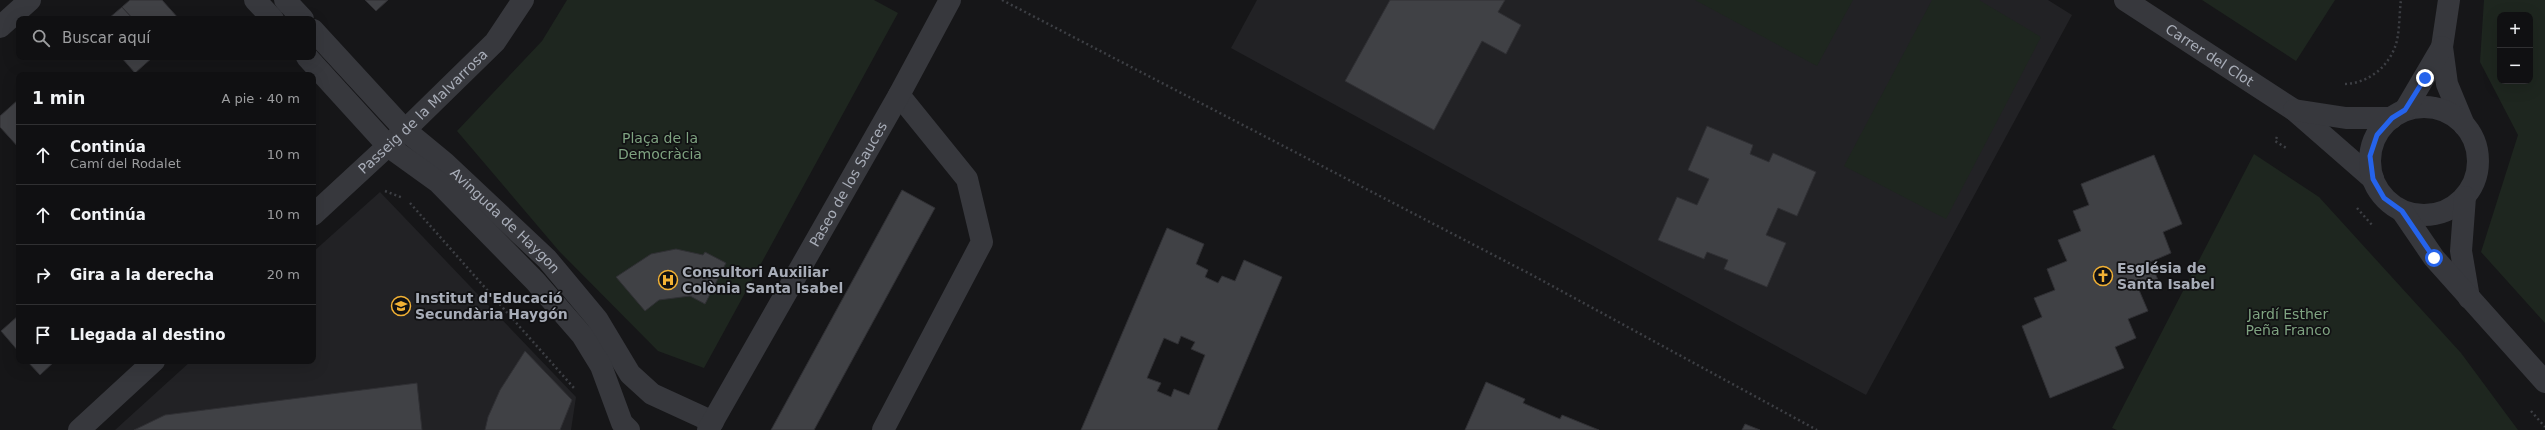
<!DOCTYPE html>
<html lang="es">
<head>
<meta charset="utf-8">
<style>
  :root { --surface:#101012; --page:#1e1e20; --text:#f1f3f6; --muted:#9c9d9f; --line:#303032 }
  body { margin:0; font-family:"DejaVu Sans",sans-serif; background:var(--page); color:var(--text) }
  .controls { position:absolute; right:12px; top:12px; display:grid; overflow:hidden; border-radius:8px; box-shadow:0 4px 16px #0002 }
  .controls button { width:36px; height:36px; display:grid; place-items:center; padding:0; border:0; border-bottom:1px solid var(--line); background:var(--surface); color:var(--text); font:20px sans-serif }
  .stop { position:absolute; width:12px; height:12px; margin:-9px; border:3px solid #2563eb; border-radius:50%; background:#fff }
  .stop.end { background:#2563eb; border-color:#fff; box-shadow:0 1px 4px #0008 }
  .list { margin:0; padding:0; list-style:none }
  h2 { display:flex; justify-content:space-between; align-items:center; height:52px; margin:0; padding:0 16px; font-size:17px }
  h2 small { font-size:13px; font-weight:400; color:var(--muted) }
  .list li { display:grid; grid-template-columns:26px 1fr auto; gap:12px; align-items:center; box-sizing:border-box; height:60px; padding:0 16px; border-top:1px solid var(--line) }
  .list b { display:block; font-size:15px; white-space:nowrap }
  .list p { margin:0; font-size:13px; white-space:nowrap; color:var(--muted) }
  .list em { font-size:13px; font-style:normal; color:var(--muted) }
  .icon { flex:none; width:22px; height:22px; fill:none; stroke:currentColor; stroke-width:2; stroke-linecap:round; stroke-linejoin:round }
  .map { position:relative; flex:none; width:2545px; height:430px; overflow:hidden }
  .search { position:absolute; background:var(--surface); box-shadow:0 4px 16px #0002; left:16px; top:16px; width:300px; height:44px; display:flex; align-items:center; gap:10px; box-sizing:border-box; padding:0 14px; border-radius:8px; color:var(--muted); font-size:15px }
  .panel { position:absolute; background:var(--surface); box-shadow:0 4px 16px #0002; left:16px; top:72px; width:300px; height:292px; border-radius:8px }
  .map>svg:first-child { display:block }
</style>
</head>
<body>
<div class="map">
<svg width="2545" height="430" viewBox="0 0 2545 430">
  <rect width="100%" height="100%" fill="#161618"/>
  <path fill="#222225" d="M1257 0H2048L2072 15 1866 395 1231 48Z
    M380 192 576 397 571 430H115L191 361H313V252Z"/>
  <path fill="#1e261f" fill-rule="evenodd" d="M567 0H874L898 13 704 368 658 351 559 251 457 131 542 41Z
    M1695 0H1853L1817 66Z
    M1932 0H1979L2041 37 1946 219 1844 166Z
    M2202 0H2335L2296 61Z
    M2484 0H2545V323L2481 252 2518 135 2480 62ZM2500 15H2530V81H2500Z
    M2254 154 2319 197 2461 353 2518 430H2117L2112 428Z"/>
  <path fill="#404145" stroke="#303034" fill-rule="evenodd" d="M130 0H162L179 19H133L122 7Z
    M365 0H388L376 11Z
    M1390 0H1505L1498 12 1521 25 1506 54 1482 41 1434 130 1345 81Z
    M122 7 133 19H108Z
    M121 57H153L135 73Z
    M19 99V148L0 127V116Z
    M1707 126 1753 145 1750 154 1769 162 1773 153 1816 172 1797 216 1778 208 1766 235 1786 243 1767 287 1724 269 1728 260 1707 252 1704 259 1658 240 1677 197 1697 205 1709 179 1688 170Z
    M2154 155 2182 224 2163 232 2171 253 2150 262 2159 282 2139 290 2148 311 2128 319 2136 338 2115 347 2124 368 2050 398 2022 326 2042 317 2034 298 2055 290 2047 269 2067 261 2058 240 2081 231 2073 211 2089 205 2081 184Z
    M902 190 935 208 814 430H771Z
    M1167 228 1204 244 1196 264 1208 270 1205 277 1218 283 1222 276 1235 281 1244 260 1282 277 1217 430H1081ZM1181 336 1195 342 1191 349 1205 355 1189 395 1174 389 1171 397 1157 391 1161 383 1147 378 1164 338 1178 344Z
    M676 249 703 255 705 252 726 263 705 304 690 296 659 300 645 311 616 277 651 254Z
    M19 315V352L1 331Z
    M525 351 572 400 560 430H485L488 417 500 390Z
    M27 361H55L40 375Z
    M1486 382 1525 399 1523 403 1560 419 1562 415 1599 430H1465Z
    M417 383 422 430H134L165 415Z
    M1745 424 1760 430H1742Z"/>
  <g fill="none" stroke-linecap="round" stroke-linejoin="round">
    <path stroke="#3d3f44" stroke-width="2.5" stroke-dasharray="2 3" stroke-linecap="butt" d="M1002 0 1532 275 1817 430
      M2345 84C2368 83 2387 68 2395 47 2400 34 2399 14 2401 0
      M2277 137 2275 141 2288 149
      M385 191 403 198
      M410 203 574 388
      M2357 208 2372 225
      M2531 411 2545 427"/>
    <g stroke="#37383d" stroke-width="22">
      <path d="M0 27 30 0"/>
      <path id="s1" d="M313 215 405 130 495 42 523 0"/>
      <path d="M79 430 154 361"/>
      <path d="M883 430 982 242 967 179 899 95"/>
    </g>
    <g stroke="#37383d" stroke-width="22">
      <path d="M255 0 273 19"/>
      <path d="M285 0 303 19"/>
      <path id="s2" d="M2125 0 2294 110 2373 179"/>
      <path d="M2449 0 2442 47 2447 84 2464 125"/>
      <path id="s3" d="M313 30 405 130 445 163 547 259 597 319 630 374 652 394 713 422"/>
      <path d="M307 57 388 146 438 182 535 281 582 335 601 366 622 423 629 430"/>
      <circle cx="2424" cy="161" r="54"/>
      <path d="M2294 110 2346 118H2392"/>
      <path d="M2405 110 2442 47"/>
      <path d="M2465 197 2461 251 2469 298"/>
      <path d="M2402 211 2434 258 2545 382"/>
      <path id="s4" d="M708 430 899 95 950 0"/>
    </g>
  </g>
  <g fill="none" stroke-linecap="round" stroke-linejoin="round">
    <path stroke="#2563eb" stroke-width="5" d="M2425 78 2405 110 2392 118 2377 135 2370 156 2373 179 2384 198 2402 211 2434 258"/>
  </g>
  <defs>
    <symbol id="church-ring" viewBox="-11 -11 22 22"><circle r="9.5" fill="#111113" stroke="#f2b134" stroke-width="1.5"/><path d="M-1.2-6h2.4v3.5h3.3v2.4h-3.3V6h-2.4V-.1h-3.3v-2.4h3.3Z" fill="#f2b134"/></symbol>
    <symbol id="hospital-ring" viewBox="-11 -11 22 22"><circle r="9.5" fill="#111113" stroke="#f2b134" stroke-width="1.5"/><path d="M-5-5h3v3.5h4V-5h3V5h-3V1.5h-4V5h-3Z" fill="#f2b134"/></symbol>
    <symbol id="school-ring" viewBox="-11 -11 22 22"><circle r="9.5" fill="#111113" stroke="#f2b134" stroke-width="1.5"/><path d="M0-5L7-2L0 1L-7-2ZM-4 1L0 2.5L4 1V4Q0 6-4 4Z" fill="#f2b134"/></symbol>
  </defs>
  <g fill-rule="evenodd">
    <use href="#church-ring" x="2092" y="265" width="22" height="22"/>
    <use href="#hospital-ring" x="657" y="269" width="22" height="22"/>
    <use href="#school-ring" x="390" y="295" width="22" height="22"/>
  </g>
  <g text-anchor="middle" stroke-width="3.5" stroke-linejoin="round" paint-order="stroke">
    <g font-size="14" fill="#a8adb8" stroke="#111113">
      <text dy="5" stroke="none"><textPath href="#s2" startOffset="101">Carrer del Clot</textPath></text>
      <text dy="5" stroke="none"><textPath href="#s1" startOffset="151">Passeig de la Malvarrosa</textPath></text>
      <text dy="5" stroke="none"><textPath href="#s4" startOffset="283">Paseo de los Sauces</textPath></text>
      <text dy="5" stroke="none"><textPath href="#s3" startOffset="271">Avinguda de Haygon</textPath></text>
    </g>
    <g font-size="14" fill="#7fa381" stroke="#111113">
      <text x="660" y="143">Plaça de la<tspan x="660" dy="16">Democràcia</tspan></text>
      <text x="2288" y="319">Jardí Esther<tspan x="2288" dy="16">Peña Franco</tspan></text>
    </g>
    <g font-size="14" font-weight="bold" fill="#a8adb8" stroke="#111113" text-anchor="start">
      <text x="2117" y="273">Església de<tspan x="2117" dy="16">Santa Isabel</tspan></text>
      <text x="682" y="277">Consultori Auxiliar<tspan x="682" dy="16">Colònia Santa Isabel</tspan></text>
      <text x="415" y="303">Institut d'Educació<tspan x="415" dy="16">Secundària Haygón</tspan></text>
    </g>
  </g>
</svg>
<div class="controls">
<button>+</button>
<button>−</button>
</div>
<div class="stop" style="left:2434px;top:258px"></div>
<div class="stop end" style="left:2425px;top:78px"></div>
<div class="search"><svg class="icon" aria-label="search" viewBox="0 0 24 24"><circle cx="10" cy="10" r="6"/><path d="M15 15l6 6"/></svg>Buscar aquí</div>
<section class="panel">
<h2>1 min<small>A pie · 40 m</small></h2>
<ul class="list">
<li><svg class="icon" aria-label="ahead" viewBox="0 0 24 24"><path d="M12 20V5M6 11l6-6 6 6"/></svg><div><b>Continúa</b><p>Camí del Rodalet</p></div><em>10 m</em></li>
<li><svg class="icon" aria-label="ahead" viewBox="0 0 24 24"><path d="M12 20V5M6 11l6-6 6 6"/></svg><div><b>Continúa</b></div><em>10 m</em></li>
<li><svg class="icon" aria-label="right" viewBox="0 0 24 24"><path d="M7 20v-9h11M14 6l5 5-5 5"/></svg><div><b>Gira a la derecha</b></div><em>20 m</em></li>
<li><svg class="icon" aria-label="arrive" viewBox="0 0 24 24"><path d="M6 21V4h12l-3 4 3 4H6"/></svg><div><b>Llegada al destino</b></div></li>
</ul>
</section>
</div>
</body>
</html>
